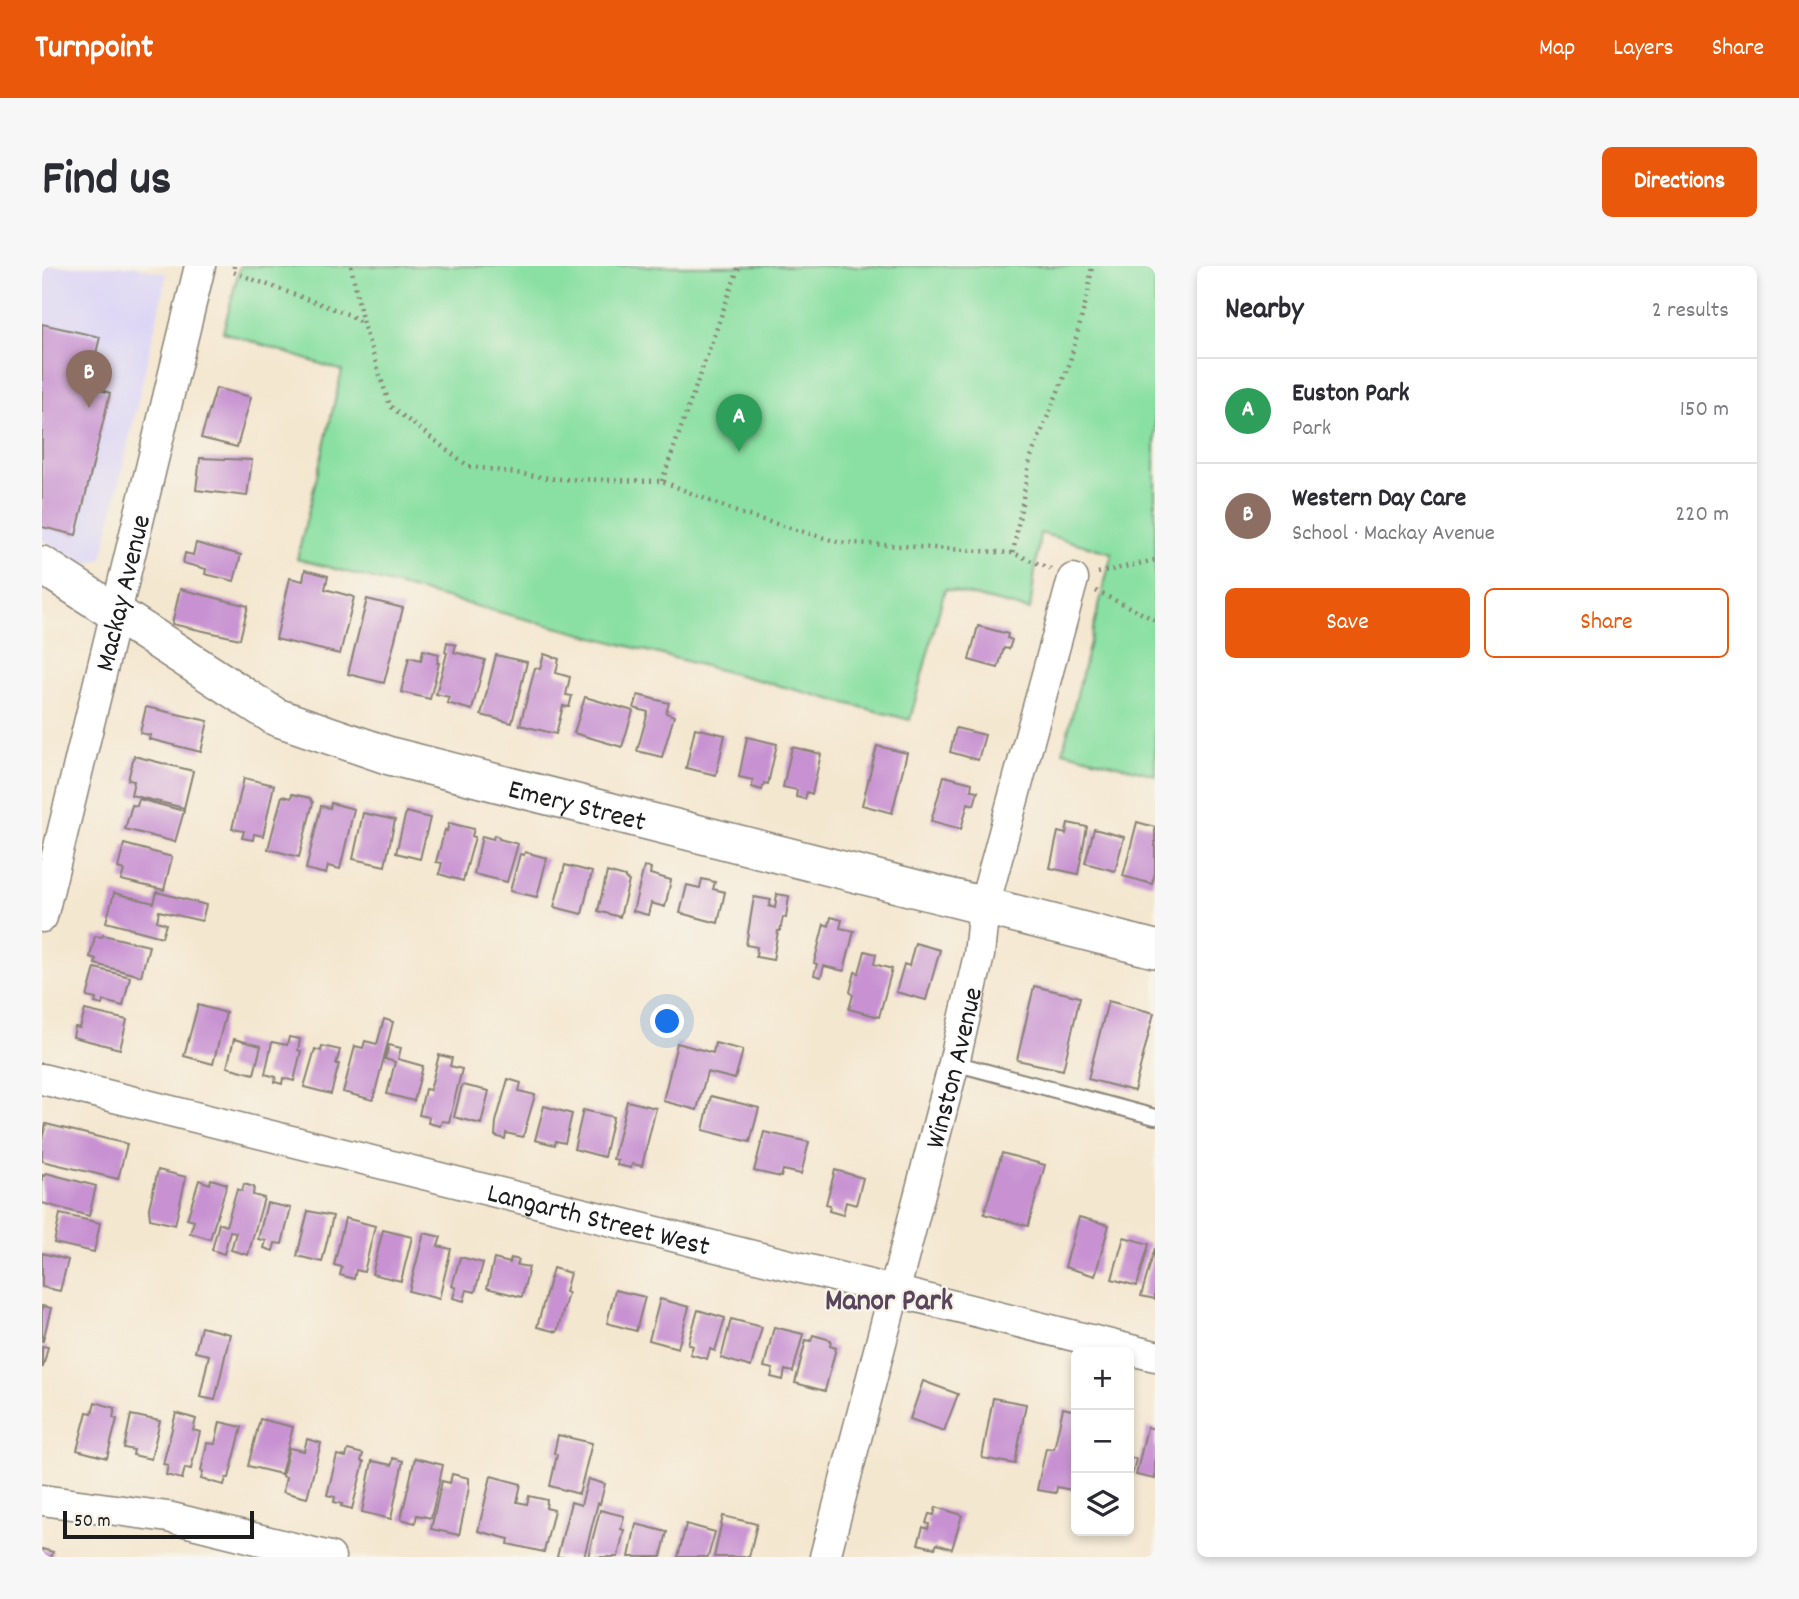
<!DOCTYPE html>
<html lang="en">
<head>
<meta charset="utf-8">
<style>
  :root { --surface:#fff; --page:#f7f7f7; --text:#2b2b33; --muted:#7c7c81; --line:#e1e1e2; --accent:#ea580c }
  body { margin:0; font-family:Dekko,sans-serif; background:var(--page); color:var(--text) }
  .controls { position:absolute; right:21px; bottom:21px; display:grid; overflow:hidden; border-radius:10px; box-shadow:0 4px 10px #0003 }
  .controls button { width:63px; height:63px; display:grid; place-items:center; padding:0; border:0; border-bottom:2px solid var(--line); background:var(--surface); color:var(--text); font:35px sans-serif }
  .scale { position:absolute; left:21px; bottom:18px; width:191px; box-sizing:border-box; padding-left:7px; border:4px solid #1c1c1c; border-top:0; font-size:19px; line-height:24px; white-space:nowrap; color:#1c1c1c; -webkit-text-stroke:5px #f7f3e8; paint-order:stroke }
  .you { position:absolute; left:626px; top:756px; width:24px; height:24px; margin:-18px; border:5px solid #fff; border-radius:50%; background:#1a73e8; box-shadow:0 0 0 10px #1a73e833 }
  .badge { display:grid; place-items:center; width:46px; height:46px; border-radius:50%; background:var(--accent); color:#fff; font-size:23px; font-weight:700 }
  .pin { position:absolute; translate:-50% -58px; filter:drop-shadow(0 2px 4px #0008) }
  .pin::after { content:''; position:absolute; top:37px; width:24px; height:21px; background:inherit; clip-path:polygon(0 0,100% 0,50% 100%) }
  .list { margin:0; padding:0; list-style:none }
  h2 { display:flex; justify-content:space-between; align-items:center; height:91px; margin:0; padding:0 28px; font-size:30px }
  h2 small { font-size:23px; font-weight:400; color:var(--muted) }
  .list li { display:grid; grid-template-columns:46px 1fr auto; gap:21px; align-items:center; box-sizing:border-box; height:105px; padding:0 28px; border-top:2px solid var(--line) }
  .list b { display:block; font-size:26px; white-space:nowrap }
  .list p { margin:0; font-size:23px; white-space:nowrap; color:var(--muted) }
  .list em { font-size:23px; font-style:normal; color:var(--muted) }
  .actions { display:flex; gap:14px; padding:21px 28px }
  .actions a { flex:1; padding:16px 0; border:2px solid var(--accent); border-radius:10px; text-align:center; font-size:24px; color:var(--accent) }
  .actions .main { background:var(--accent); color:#fff }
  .icon { flex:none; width:38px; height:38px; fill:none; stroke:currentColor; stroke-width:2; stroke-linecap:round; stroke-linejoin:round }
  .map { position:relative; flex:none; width:1113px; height:1291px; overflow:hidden; border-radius:10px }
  header { display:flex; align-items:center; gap:42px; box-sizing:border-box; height:98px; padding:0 35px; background:var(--accent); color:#fff }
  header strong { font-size:33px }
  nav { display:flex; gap:38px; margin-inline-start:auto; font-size:24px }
  .intro { display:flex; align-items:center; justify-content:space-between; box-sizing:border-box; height:168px; padding:0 42px }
  h1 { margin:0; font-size:49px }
  .button { padding:18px 32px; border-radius:10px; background:var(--accent); color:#fff; font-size:24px; font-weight:700 }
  main { display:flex; gap:42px; padding:0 42px }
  aside { flex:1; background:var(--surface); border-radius:10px; box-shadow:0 4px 10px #0003 }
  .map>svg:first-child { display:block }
</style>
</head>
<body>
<header>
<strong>Turnpoint</strong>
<nav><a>Map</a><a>Layers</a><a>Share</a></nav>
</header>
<div class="intro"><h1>Find us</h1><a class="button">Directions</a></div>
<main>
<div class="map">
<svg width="1113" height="1291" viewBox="0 0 1113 1291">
  <rect width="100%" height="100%" fill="#f7f3e8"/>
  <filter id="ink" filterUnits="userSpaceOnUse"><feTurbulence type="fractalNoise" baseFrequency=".0143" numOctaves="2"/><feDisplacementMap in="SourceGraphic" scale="14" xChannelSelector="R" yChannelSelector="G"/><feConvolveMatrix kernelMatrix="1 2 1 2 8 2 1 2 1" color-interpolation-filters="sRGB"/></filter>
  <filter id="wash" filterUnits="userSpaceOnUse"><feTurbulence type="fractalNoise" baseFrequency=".00686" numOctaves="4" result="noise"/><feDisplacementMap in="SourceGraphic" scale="28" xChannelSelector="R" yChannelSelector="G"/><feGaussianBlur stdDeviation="1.57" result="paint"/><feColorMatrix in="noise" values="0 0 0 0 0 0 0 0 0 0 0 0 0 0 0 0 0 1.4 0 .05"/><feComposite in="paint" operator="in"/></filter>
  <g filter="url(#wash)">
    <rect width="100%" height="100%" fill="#f4e7d0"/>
    <path fill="#dcd6f6" d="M3 0H91L125 8 60 293 44 298 0 273V10Z"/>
    <path fill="#8ae0a3" stroke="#537e60" stroke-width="2" d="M198 0H1113V509L1021 485 1070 287 998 267 988 344 903 323 868 454 255 293 300 105 181 66Z"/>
    <g id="blocks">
      <path fill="#c892d2" d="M0 58 58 71 46 120 68 127 34 269 0 261Z
        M174 122 209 131 195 181 159 172Z
        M158 192 210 194 205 230 154 224Z
        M154 277 199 289 192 315 163 308 164 303 141 297 143 287 151 289Z
        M263 304 286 310 283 323 312 331 298 388 234 373 248 312 261 315Z
        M138 323 206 340 198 373 130 358Z
        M325 333 361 342 342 417 306 408Z
        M936 360 966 368 965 372 970 374 967 383 962 382 956 402 927 394Z
        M405 376 414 379 412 386 443 394 430 444 405 437 407 431 394 428 405 387 403 386Z
        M381 384 397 388 395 397H397L388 433 359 426 367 391 379 394Z
        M502 388 517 393 514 407 528 411 524 429 530 430 527 441 521 440 514 468 478 459 493 402 498 403Z
        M454 389 485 396 470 457 439 449Z
        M596 429 627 437 624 447 632 450 620 491 595 485 606 446 592 442Z
        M543 431 591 445 580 481 532 467Z
        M104 441 166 455 159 486 107 473 108 469 98 467Z
        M653 462 683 469 674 509 644 502Z
        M914 462 943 469 936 494 908 486Z
        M705 471 735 478 726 518 722 517 720 524 710 521 711 514 697 511Z
        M835 480 865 487 850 547 820 539Z
        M750 481 779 488 770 528 765 526 763 533 754 531 755 524 741 521Z
        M92 490 151 505 142 542 89 529 92 515 86 514Z
        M902 510 930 517 929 524 936 525 932 539 926 537 919 563 889 555Z
        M202 512 232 519 221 570 212 568 211 574 200 572 202 565 190 563Z
        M250 528 268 532 271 537 257 591 226 583 240 530 249 532Z
        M97 533 142 545 133 576 83 563 90 539 95 540Z
        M289 537 312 543 298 603 286 600 284 608 264 603 279 540 288 542Z
        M364 546 388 552 378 593 354 587Z
        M321 547 353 554 343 600 311 593Z
        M1095 556 1113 561V607L1110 618 1081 610Z
        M407 557 432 563 430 570 433 571 421 615 397 608 400 597 394 596 403 564 405 565Z
        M1026 557 1045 561 1036 608 1008 602 1016 566 1024 568Z
        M1052 563 1082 571 1073 605 1043 597Z
        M452 569 457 571V573L476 578 465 616 432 608 440 570 451 573Z
        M82 578 130 591 122 624 79 614 82 604 76 602Z
        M483 586 505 592 495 631 468 625 478 588 482 589Z
        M523 599 550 606 540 648 512 641Z
        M602 601 609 602 608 608 629 614 623 641 609 637 606 649 591 645Z
        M565 606 583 611V613L587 615 578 651 556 645Z
        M660 613 673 616 671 623 683 626 676 657 638 647 645 619 658 622Z
        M115 626 164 639 160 655 117 645 115 655 124 658 120 671 64 656 72 627 112 637Z
        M735 628 747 630 744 652 741 651 738 665H736L731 694 714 691 715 681 704 679 712 631 729 634 727 640 733 642Z
        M789 651 800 654 798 662 812 665 802 705 782 700 779 711 772 709 775 698 772 697 782 658 787 660Z
        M61 669 107 680 99 710 53 698 54 693 48 691 53 670 60 671Z
        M873 677 898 684 884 734 854 726 862 698 867 700Z
        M823 685 834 688 832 698 850 703 837 751 807 743 811 729 808 726 813 706 817 707Z
        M53 702 88 711 81 740 61 735 60 739 53 737 54 733 45 731Z
        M992 720 1038 731 1021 804 975 794Z
        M1066 735 1112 747 1092 825 1046 813Z
        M156 739 184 747 171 798 142 790Z
        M43 744 85 754 78 783 31 771 33 761 38 762Z
        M342 753 351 756 331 834 301 826 313 780 321 782 323 775 335 778Z
        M247 771 258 773 256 784 259 785 252 815 241 812 240 818 233 816 234 811 223 808 230 776 245 779Z
        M192 773 219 780 212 808 185 801Z
        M635 777 671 787 673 777 701 784 693 813 665 806 655 844 621 835Z
        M347 779 359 782 356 793 381 800 372 835 345 828 353 796 343 793Z
        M280 780 298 784 294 798H297L289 828 262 821 273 783 279 785Z
        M397 789 410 792 408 800 420 803 407 856 400 855 398 860 386 857 387 851 377 849 383 823 388 824Z
        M466 813 479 817 477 825 493 829 481 871 464 867 463 873 453 870 454 856Z
        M420 819 447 825 439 858 412 851Z
        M669 830 717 842 708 876 661 864Z
        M585 835 614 842 600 900 590 898 589 902 575 899 576 894 571 893Z
        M502 840 530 848 523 877 514 875 513 879 493 874Z
        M541 844 571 851 562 891 532 883Z
        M4 858 85 878 76 913 0 895V873Z
        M722 866 767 876 759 908 741 904 739 911 712 905Z
        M960 887 1003 899 986 960 942 948Z
        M116 904 144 911 133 959 108 953 107 942Z
        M793 904 821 912 814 939 804 936 801 949 787 945 788 939 784 938Z
        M4 907 54 920 47 950 0 937V909L3 910Z
        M169 913 185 918 168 973 148 967 152 955 145 953 157 914 168 918Z
        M202 918 212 921 211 929 222 932 206 989 189 984 194 966 188 965 182 988 170 984 177 957 184 960 195 923 200 925Z
        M225 937 249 942 240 978 233 977 231 985 222 982 224 975 216 973Z
        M266 945 291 950 280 996 255 990Z
        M18 948 58 957 52 986 12 977Z
        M1037 951 1067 959 1053 1010 1023 1001Z
        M303 952 333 960 322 1006 314 1004 312 1013 298 1009 300 1001 292 999Z
        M341 964 370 971 359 1015 330 1008Z
        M382 967 399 971 396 980 409 983 397 1033 367 1025Z
        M1082 971 1107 978 1095 1020 1070 1013Z
        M1113 982V1033L1099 1030Z
        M0 987 26 994 18 1025 0 1021Z
        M418 991 441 997 433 1026 425 1024 422 1035 411 1032 414 1022 410 1020Z
        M469 992 477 994 475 999 487 1001 480 1031 445 1022 452 993 468 997Z
        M511 1002 528 1007 523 1026 526 1027 515 1066 495 1061Z
        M573 1024 603 1031 594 1065 565 1057Z
        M618 1033 647 1041 636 1082 607 1074Z
        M0 1040 9 1042 1 1075H0Z
        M656 1044 683 1052 673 1085 668 1083 665 1093 648 1088 651 1080 646 1078Z
        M689 1053 720 1061 709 1101 679 1092Z
        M159 1061 188 1068 173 1134 158 1131 167 1089 153 1086Z
        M732 1061 761 1068 751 1106 743 1104 741 1114 729 1111 731 1103 722 1101Z
        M771 1069 789 1074 788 1080 794 1082 783 1125 753 1117 764 1074 769 1075Z
        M0 1080 6 1081 1 1101H0Z
        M881 1115 916 1128 902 1165 868 1153Z
        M951 1132 984 1138 973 1198 940 1192Z
        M53 1136 73 1142 71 1152 75 1153 65 1192 35 1184 45 1146 50 1147Z
        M1021 1142 1034 1145V1225L1015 1221 1014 1227 995 1224 1004 1182 1012 1183Z
        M134 1147 154 1153 151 1164 158 1166 149 1203 143 1202 140 1213 124 1209 126 1199 121 1198Z
        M89 1149 118 1155 109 1193 91 1189 92 1184 82 1182Z
        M218 1153 251 1161 239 1208 206 1200Z
        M178 1156 200 1161 187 1212H184L182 1219 159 1213 161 1206 159 1205 165 1177 173 1178Z
        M1105 1161 1113 1163V1213L1094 1209Z
        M516 1169 550 1177 537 1228 508 1220 515 1189 512 1187Z
        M265 1173 279 1177 265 1232 241 1226 244 1211 240 1210 247 1182 262 1185Z
        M306 1184 321 1188 319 1195 322 1196 310 1243 299 1240 300 1238 292 1236 293 1231 285 1229 295 1189 304 1191Z
        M1087 1191 1094 1193 1088 1218H1087Z
        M351 1192 361 1195 349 1253 320 1246 330 1195 350 1199Z
        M373 1192 401 1199 389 1252 375 1249 373 1257 359 1253Z
        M410 1208 427 1212V1222L417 1269 389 1263 400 1215 408 1217Z
        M449 1210 479 1218 475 1236 485 1238 487 1230 505 1234 504 1242 512 1244 502 1286 466 1278 467 1273 436 1265Z
        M546 1213 563 1218 558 1238 556 1237 542 1291H515L529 1236 539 1239Z
        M894 1241 920 1249 910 1283 895 1278 893 1282 876 1278 881 1261 886 1263 887 1258 884 1257 887 1248 892 1249Z
        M558 1244 582 1250 579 1263 582 1264 576 1291H546Z
        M681 1250 715 1258 707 1291H672Z
        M594 1258 625 1266 619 1291H587Z
        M644 1258 673 1266 666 1291H636Z
        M0 1283 11 1286 9 1291H0Z"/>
    </g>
  </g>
  <g filter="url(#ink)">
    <use href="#blocks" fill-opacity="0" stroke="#888276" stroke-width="2"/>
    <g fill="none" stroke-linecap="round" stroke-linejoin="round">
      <defs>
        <path id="service" d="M912 797 1113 851"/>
        <g id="minor">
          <path id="s1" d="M0 651 158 0"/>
          <path id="s2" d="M0 813 1113 1090"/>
          <path d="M0 1234 126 1251 288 1291"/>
          <path id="s3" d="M783 1291 912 797 937 689 942 640 1031 313"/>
        </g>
        <g id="tertiary">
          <path id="s4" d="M0 299 234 451 348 490 1113 683"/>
        </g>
      </defs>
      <use href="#service" stroke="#888276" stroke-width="18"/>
      <use href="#minor" stroke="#888276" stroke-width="33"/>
      <use href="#tertiary" stroke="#888276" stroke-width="40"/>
      <path stroke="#888276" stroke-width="4.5" stroke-dasharray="2 5" stroke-linecap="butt" d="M192 0 191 6 308 49 321 58
        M309 0 321 58 348 140 426 200 514 213 620 215 697 247 796 276 971 287 1009 303
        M620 215 697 0
        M971 287 988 193 1027 99 1046 27 1050 0
        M1056 307 1113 294
        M1054 325 1113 354"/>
      <use href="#service" stroke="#fff" stroke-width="14"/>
      <use href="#minor" stroke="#fff" stroke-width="30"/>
      <use href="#tertiary" stroke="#fff" stroke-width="37"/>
    </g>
  </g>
  <g text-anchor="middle" stroke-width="5" stroke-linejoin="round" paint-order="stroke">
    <g font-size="28" fill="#1c1c1c" stroke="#f7f3e8">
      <text dy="10" stroke="none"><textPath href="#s1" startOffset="334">Mackay Avenue</textPath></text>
      <text dy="10" stroke="none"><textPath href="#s4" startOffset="593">Emery Street</textPath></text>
      <text dy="10" stroke="none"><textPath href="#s3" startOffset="506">Winston Avenue</textPath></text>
      <text dy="10" stroke="none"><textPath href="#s2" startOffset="574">Langarth Street West</textPath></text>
    </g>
    <g font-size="30" font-weight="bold" fill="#58455c" stroke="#f7f3e8">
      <text x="847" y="1043">Manor Park</text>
    </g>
  </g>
</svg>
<div class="controls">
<button>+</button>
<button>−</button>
<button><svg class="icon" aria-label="layers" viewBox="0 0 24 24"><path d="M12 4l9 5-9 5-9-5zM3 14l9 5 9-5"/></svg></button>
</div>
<div class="scale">50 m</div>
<div class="you"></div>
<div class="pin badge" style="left:697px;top:186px;background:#2e9e5b">A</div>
<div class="pin badge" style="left:47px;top:142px;background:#8d6e63">B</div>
</div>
<aside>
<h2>Nearby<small>2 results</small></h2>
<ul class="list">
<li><span class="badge" style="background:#2e9e5b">A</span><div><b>Euston Park</b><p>Park</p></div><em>150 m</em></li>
<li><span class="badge" style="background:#8d6e63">B</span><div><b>Western Day Care</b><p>School · Mackay Avenue</p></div><em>220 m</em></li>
</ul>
<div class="actions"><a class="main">Save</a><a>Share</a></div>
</aside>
</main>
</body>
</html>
